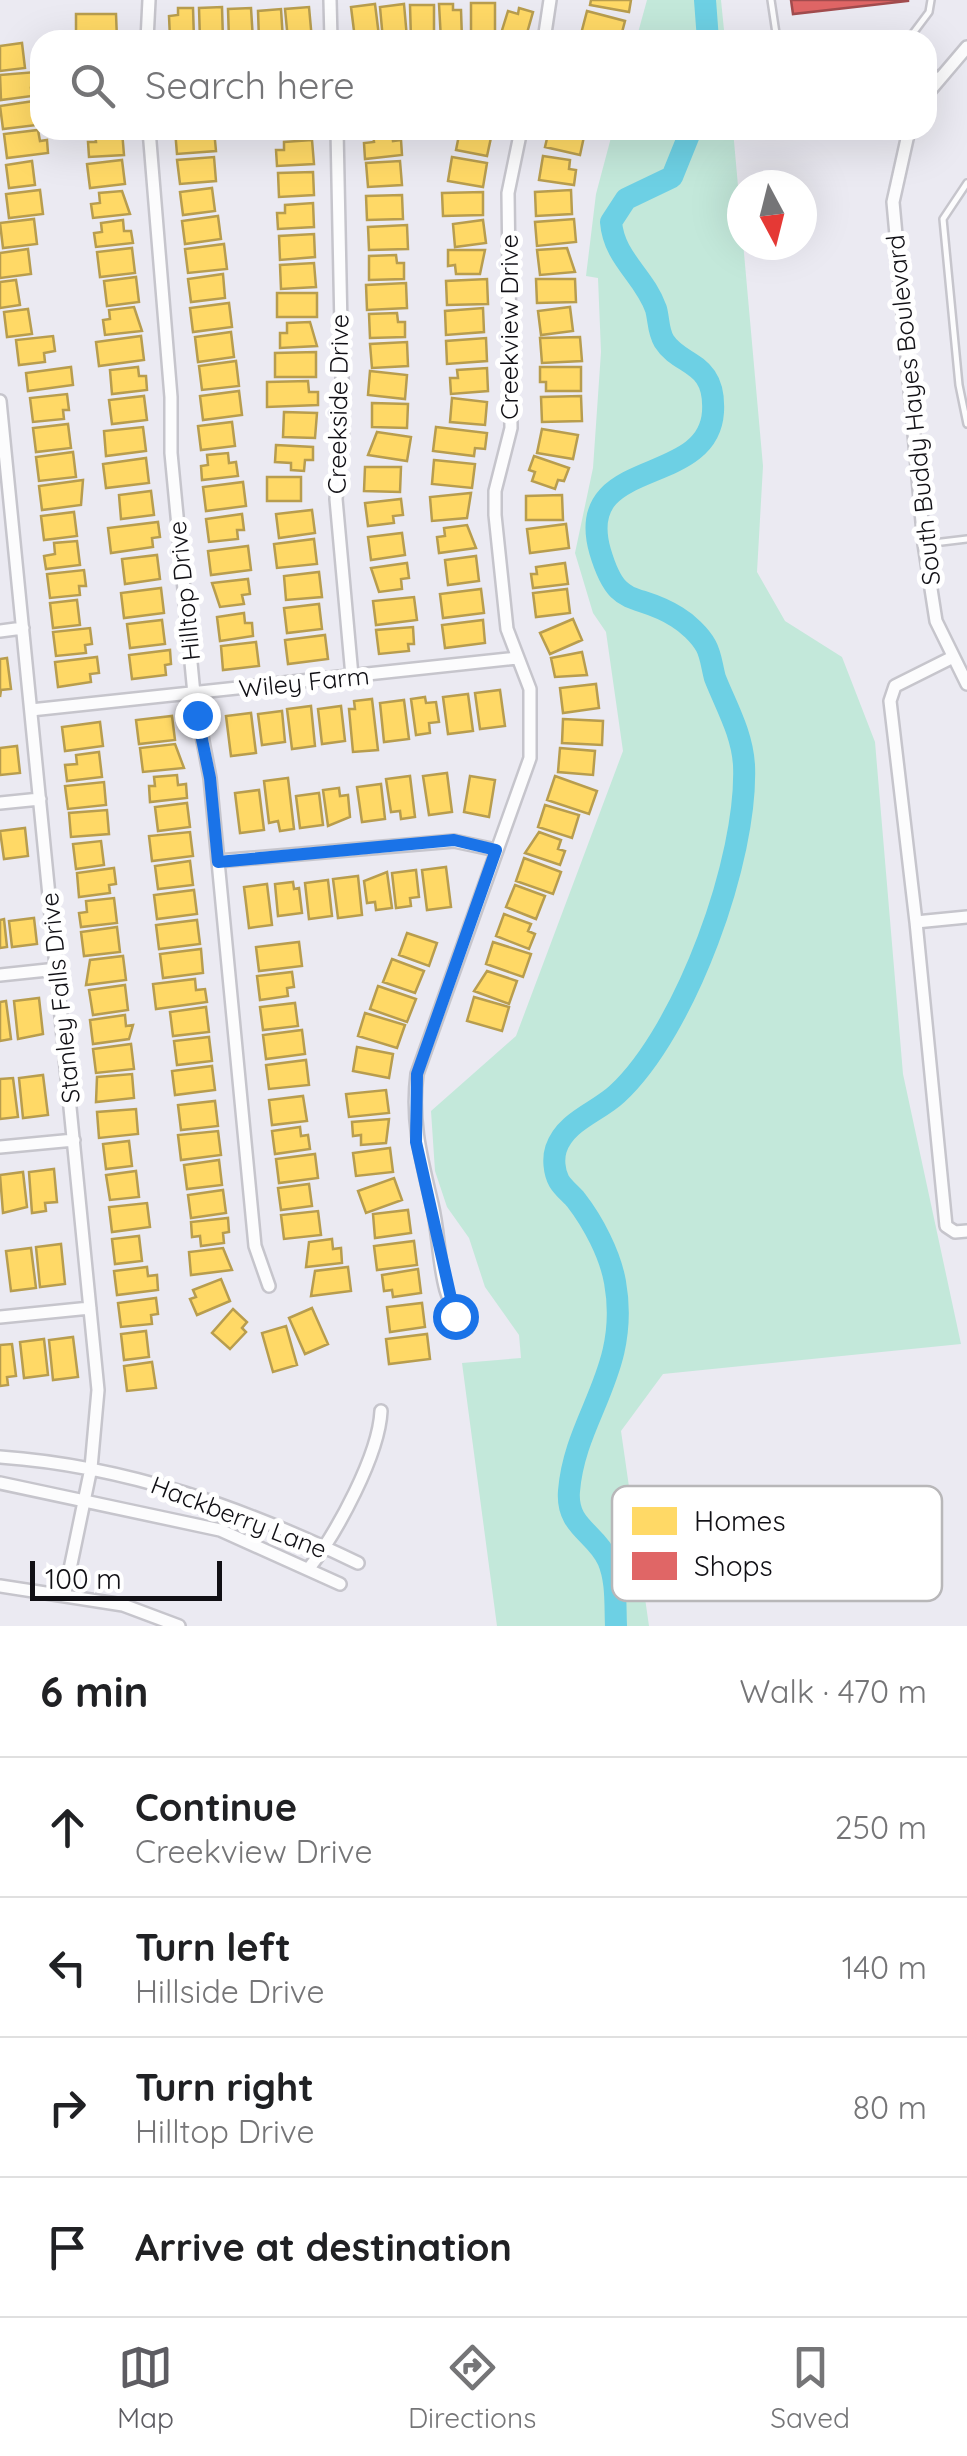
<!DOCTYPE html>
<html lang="en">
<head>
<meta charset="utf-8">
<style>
  :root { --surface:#fff; --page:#f6f6f6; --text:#202124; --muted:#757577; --line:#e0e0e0; --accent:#5d5c62 }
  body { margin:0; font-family:Quicksand,sans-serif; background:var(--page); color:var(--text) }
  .compass { position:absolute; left:727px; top:170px; width:90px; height:90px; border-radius:50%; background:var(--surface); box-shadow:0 10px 40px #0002; rotate:173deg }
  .scale { position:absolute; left:30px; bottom:25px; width:192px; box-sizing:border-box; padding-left:10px; border:5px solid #111015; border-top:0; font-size:28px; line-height:35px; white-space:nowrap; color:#111015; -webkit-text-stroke:8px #fff; paint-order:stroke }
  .stop { position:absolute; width:30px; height:30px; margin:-22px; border:8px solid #1a73e8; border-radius:50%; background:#fff }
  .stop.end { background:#1a73e8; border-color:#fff; box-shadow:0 2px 10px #0008 }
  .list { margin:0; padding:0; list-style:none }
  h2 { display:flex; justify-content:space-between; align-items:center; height:130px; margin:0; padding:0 40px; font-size:42px }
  h2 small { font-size:32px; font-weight:400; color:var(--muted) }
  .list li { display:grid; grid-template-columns:65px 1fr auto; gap:30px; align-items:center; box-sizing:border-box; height:140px; padding:0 40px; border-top:2px solid var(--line) }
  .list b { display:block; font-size:38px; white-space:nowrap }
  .list p { margin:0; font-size:32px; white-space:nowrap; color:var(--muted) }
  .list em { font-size:32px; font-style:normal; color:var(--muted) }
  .icon { flex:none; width:55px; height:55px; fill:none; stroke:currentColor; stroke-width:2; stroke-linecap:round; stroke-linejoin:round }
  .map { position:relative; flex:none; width:967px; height:1626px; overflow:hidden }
  .search { position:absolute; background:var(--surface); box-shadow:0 10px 40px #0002; left:30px; right:30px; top:30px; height:110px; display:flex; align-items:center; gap:25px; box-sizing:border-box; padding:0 35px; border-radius:30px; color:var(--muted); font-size:38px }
  .sheet { height:690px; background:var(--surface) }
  nav { display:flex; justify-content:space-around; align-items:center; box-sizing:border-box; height:140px; border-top:2px solid var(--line); background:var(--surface); font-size:28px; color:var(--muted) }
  nav a { display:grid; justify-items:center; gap:5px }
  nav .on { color:var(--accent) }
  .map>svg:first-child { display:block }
</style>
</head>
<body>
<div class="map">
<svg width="967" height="1626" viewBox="0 0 967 1626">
  <rect width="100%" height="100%" fill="#ebeaf2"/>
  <path fill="#c3e8da" d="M647 0H721L725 40H636Z
    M613 130H733L763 466 757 572 785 621 842 657 875 742 903 1074 961 1344 663 1374 621 1431 649 1626H497L462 1363 521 1358 519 1335 485 1287 469 1238 447 1207 435 1171 431 1111 516 1036 623 751 606 632 593 613 575 553 593 468 601 352 598 278 586 276 596 194Z"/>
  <path fill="#ffd966" stroke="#b89d4e" stroke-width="2.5" d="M591 0H631L629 12 590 5Z
    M471 3H495V40H471Z
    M375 4 379 36 355 39 351 7Z
    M404 4 407 38 383 40 380 7Z
    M439 4H453V10H461L462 39 441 40Z
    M410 5H434V40H411Z
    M222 7 223 40H200L199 8Z
    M309 7 312 40H288L285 9Z
    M178 8H193L194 40 170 38 169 16 178 15Z
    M251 8 253 40H229L228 9Z
    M519 8 533 12 525 40H499L508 11 518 14Z
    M281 9 283 40H259L258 11Z
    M587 11 625 21 620 40 581 34Z
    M76 14H116L117 39 76 40Z
    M22 43 25 68 0 71V46Z
    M36 72 38 88H31L32 96 1 100 0 75Z
    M34 101 37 125 3 129 0 106Z
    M38 130 40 141 47 140 48 153 7 158 4 134Z
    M175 130H214L216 151 177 154Z
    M460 130 492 133 487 156 456 150Z
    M549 130 585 132 580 155 545 147Z
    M122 131 124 155 89 157 88 142H96L95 133Z
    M392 132 393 141 401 140 402 155 365 159 364 143 374 142 373 134Z
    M312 140 314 164 277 166 276 150H284V142Z
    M543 156 570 160 569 169 576 170 574 185 539 180Z
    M214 157 216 181 180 184 177 160Z
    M452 157 487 163 483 187 448 181Z
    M122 160 125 184 90 188 87 164Z
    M32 161 35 185 9 188 6 165Z
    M400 161 402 185 368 187 366 163Z
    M313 172 314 195 279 197 278 173Z
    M212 188 215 211 183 215 180 192Z
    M40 190 43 214 9 218 6 194Z
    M571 190 572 214 536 216 535 192Z
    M122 191 130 214 93 218 91 204 100 203 99 193Z
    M483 192V215L443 216 442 193Z
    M402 195 403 219 367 220 366 196Z
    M313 203 314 227 278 229 277 213H285V205Z
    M218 216 221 239 185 244 182 221Z
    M34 219 37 244 3 248 0 223Z
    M574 219 576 242 537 246 535 222Z
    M123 220 124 231H131L133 243 96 247 94 233 102 232 101 223Z
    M483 220 486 243 455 247 453 224Z
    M407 225 408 249 369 250 368 227Z
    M314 234 315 257 280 260 279 236Z
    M224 244 227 269 188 273 185 249Z
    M132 248 135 273 100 277 97 252Z
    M567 248 575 272 540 275 537 250Z
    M28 249 31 274 0 278V253Z
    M448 250H485L480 274H456L455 265 448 266Z
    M396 255 397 263H404V279L369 280V256Z
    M314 263 316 287 281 289 280 265Z
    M223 274 225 298 191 302 188 279Z
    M136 277 139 302 107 306 104 281Z
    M487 279 488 304 447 305 446 281Z
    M536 279H575L576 302 537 303Z
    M16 280 20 305 0 308V282Z
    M406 283 407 308 367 310 366 285Z
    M277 293H317V317H277Z
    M229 303 232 327 193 332 190 308Z
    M134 307 142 331 105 335 103 320 110 319 109 310Z
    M570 307 573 331 541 335 538 311Z
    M483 308 484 332 446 335 445 311Z
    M28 309 32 334 7 337 4 312Z
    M397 313 398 322H405V337L370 338 369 314Z
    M310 322 317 346 280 348V333H287V323Z
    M231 332 234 357 198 362 195 337Z
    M53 336 55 351 44 353 45 362 19 365 16 340Z
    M141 336 144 360 99 366 96 342Z
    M580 337 582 361 542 363 540 338Z
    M486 338 487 361 447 364 446 341Z
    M407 342 408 366 372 368 370 344Z
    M316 352V377H275V353Z
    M236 361 239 386 202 390 199 366Z
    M71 367 73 385 28 391 26 373Z
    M138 367 139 376H146L147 390 112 394 110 370Z
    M540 367H581V391H546V382H540Z
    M487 368 488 391 451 394 450 378H458L457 370Z
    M370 371 407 375 405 399 368 395Z
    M308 381 309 392H318V405L267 407V382Z
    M239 391 242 415 203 420 200 396Z
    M67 394 69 410H63L64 419 33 422 30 398Z
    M144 396 147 420 112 424 109 400Z
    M581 396 582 421 542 422 541 397Z
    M452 398 487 402 485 425 450 422Z
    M372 403 408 404 407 428 372 427Z
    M284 412 317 413 315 438 283 437Z
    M232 422 235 446 201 450 198 426Z
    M68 424 71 448 36 452 33 428Z
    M143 427 146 451 106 456 104 431Z
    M436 427 487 433 485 449 475 448 474 456 433 451Z
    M542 429 578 435 573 459 537 453Z
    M377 432 411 437 407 461 368 455Z
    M276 445 313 447V460H305L304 471 291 470V463L275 462Z
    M73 452 76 477 39 481 36 457Z
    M228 453 229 463 236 462 238 476 202 480 201 466 208 465 207 455Z
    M534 456 569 468 564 481 558 480 555 489 532 481 535 472 529 470Z
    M146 458 149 483 106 488 103 464Z
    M434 460 475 464 472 488 432 484Z
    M365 467H401L400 492 364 491Z
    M267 477H301V501H267Z
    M83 480 81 505 42 510 39 486Z
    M243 482 246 506 206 511 203 487Z
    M151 491 154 515 121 519 119 495Z
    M471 493 467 518 432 521 430 497Z
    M562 495 563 520H526V496Z
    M401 499 403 515 393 516 394 523 368 526 365 503Z
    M312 510 315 533 279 538 276 514Z
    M74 512 77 536 44 540 41 516Z
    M242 514 244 530H237L238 539 209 542 206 519Z
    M158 522 160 537 152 538 153 547 111 553 108 528Z
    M566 524 569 548 530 553 527 529Z
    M467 525 476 548 439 553 437 537 445 536 444 528Z
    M402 533 405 555 371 560 368 537Z
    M314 539 317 564 277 568 274 544Z
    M77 541 80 565 46 569 44 556 55 554 54 543Z
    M248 546 251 570 211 575 208 551Z
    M157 555 160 579 125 584 122 559Z
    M476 556 479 581 448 585 445 560Z
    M407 563 409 578 401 579 402 589 379 592 371 568Z
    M565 563 568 584 533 588 531 574H537L536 567Z
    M84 570 86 586H79L80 595 50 598 47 574Z
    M319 572 322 597 286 600 284 576Z
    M248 579 250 594 242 595 244 604 220 607 212 583Z
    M161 588 164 613 124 618 121 593Z
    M481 589 484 613 443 618 440 594Z
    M567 589 570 613 536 617 533 593Z
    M414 597 417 620 376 625 373 601Z
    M77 600 80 625 53 628 50 603Z
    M319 604 322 629 287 633 284 608Z
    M244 613 245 623H252L253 636 220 641 217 617Z
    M573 619 582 640 550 654 540 633Z
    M162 620 165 644 130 648 127 624Z
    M483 620 485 643 445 648 442 625Z
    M413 627 414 644H408L409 651 379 654 376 630Z
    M90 628 92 644 85 645 86 653 56 656 53 632Z
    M325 635 328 659 288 664 285 640Z
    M256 642 259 666 223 670 221 646Z
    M170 650 171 664 165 665 166 675 132 679 129 655Z
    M582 652 587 675 555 677 551 658Z
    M97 657 99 673 90 674 91 682 58 687 55 662Z
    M7 658 11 689 1 690 0 697V659Z
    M596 684 599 708 563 713 560 688Z
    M500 690 505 726 480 729 475 693Z
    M468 694 473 731 448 734 443 697Z
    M425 697 426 703 436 702 439 722 429 723 430 733 416 735 411 699Z
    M372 699 378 750 353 752 349 709H355L354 701Z
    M404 700 409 739 384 742 380 703Z
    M311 706 315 746 292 749 287 709Z
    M341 706 345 741 322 744 318 709Z
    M282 711 285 742 262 745 258 714Z
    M251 713 256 753 231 756 226 716Z
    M172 716 175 740 139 744 136 720Z
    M563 719 603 721 602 745 562 743Z
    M100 722 103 746 65 751 62 727Z
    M175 744 184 768 143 772 140 748Z
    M17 746 20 773 0 775V748Z
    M560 748 595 751 593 775 558 772Z
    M99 752 102 777 67 781 65 765 77 764 76 755Z
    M447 773 452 812 429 815 423 776Z
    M177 775 178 785 186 784 187 798 150 802 149 786H155L154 777Z
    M410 776 415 817 401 819 400 811 391 812 386 779Z
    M470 776 495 780 489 817 464 812Z
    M555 776 597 791 589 814 547 800Z
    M288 778 294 829 280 831 278 821 269 823 264 781Z
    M104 782 106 805 68 809 65 786Z
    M381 784 385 819 362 822 357 787Z
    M339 788 340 796 348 795 350 817 328 826 323 790Z
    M259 790 264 830 240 833 235 793Z
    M319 793 323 825 300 828 296 796Z
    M187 803 190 827 158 831 155 807Z
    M545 805 579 815 572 838 538 827Z
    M107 810 109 834 71 837 69 813Z
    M25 828 28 856 4 859 0 831Z
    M190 832 193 856 152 861 149 836Z
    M539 832 561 840 558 849 565 851 560 865 525 853Z
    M101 841 104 865 76 869 73 844Z
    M524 858 561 872 553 894 516 881Z
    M190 861 193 885 158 889 155 866Z
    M446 867 451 907 427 910 422 870Z
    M114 868 116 884 109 885 110 893 79 897 77 873Z
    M416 870 419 897 410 898 411 906 396 908 392 873Z
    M387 872 392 908 376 910 375 902 367 903 364 881Z
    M358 876 362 915 338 918 333 879Z
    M328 880 332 916 309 919 305 883Z
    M293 882 294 889 299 888 302 913 278 916 275 884Z
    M267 884 272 925 249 928 244 887Z
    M515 885 545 896 536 919 506 907Z
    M194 890 197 914 157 919 154 895Z
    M114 898 117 923 81 927 79 913 87 912 86 901Z
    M504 914 531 924 528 931 535 934 529 949 496 936Z
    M34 918 37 944 12 947 9 921Z
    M4 919 7 947 0 948V920Z
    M197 920 200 944 159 949 156 925Z
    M117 927 120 952 84 956 81 932Z
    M407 933 437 943 429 966 399 955Z
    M299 942 302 966 259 971 256 947Z
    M493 942 531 954 523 977 486 964Z
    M201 949 203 973 163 978 160 954Z
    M123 956 126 980 86 985 90 960Z
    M392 959 424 971 415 993 383 982Z
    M487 971 517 981 509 1004 474 991Z
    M292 972 294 987 287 988 288 996 260 1000 257 976Z
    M195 979 196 990 205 989 207 1002 156 1009 153 984Z
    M125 985 128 1010 93 1015 89 990Z
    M378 986 416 999 407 1022 370 1009Z
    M474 997 509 1007 502 1031 467 1021Z
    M39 998 43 1034 18 1039 14 1001Z
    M6 1001 11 1039 0 1041V1002Z
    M295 1003 298 1026 263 1030 260 1007Z
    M206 1007 209 1032 173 1036 170 1012Z
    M365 1013 405 1025 397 1048 358 1036Z
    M125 1015 126 1026 133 1025 129 1039 93 1044 90 1020Z
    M302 1030 305 1054 266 1059 263 1035Z
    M209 1037 212 1061 177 1065 174 1041Z
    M131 1044 134 1069 96 1073 93 1049Z
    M357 1047 393 1054 389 1078 353 1071Z
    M306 1060 309 1085 269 1089 266 1065Z
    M212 1066 215 1090 175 1095 172 1071Z
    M132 1074 134 1098 96 1102 97 1077Z
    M43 1075 48 1115 23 1118 19 1078Z
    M13 1078 18 1117 0 1119V1079Z
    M386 1090 389 1113 349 1117 346 1094Z
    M303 1096 307 1121 272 1125 269 1100Z
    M215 1101 218 1126 181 1130 178 1105Z
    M136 1109 138 1134 99 1138 97 1112Z
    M389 1119 386 1143 361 1145V1135L353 1136 352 1122Z
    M300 1127 301 1136 308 1135 310 1149 275 1154 272 1131Z
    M218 1131 221 1155 181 1160 178 1135Z
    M129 1141 132 1166 106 1169 103 1144Z
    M390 1148 393 1172 356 1176 353 1153Z
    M315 1154 318 1178 279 1183 276 1159Z
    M219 1160 222 1185 187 1189 184 1165Z
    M54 1169 57 1202 45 1203 46 1211 32 1213 29 1172Z
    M136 1171 139 1197 110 1200 106 1175Z
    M23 1172 27 1207 3 1213 0 1175Z
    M394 1178 402 1200 366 1213 358 1191Z
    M309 1184 312 1206 281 1210 278 1188Z
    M223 1190 226 1213 191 1218 188 1195Z
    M147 1203 150 1227 112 1232 109 1207Z
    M408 1210 411 1233 375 1238 373 1214Z
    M318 1211 321 1235 284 1239 281 1215Z
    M228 1218 229 1232 223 1233 224 1243 201 1246 200 1236 192 1237 191 1222Z
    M139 1236 142 1261 115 1264 112 1239Z
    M332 1239 333 1249 341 1248 342 1263 306 1267 309 1242Z
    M414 1241 417 1265 377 1270 374 1246Z
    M61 1244 65 1284 40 1287 36 1247Z
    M31 1248 36 1288 11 1291 6 1251Z
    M223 1248 232 1270 191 1275 189 1252Z
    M147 1267 148 1276 157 1275 158 1290 117 1295 114 1271Z
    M348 1267 351 1291 311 1296 315 1271Z
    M418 1269 421 1293 393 1297 392 1290 384 1291 382 1275Z
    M221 1279 230 1301 197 1315 190 1299 196 1297 193 1290Z
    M156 1298 158 1314 151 1315 152 1324 121 1327 118 1303Z
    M422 1303 425 1327 390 1332 387 1307Z
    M312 1308 328 1344 305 1354 289 1318Z
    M233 1309 247 1322 242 1328 246 1332 230 1349 212 1333Z
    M286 1326 297 1365 273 1372 262 1333Z
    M146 1331 149 1357 124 1360 121 1334Z
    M427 1334 430 1359 389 1364 386 1339Z
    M73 1337 78 1377 53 1380 49 1340Z
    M44 1339 48 1375 24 1378 20 1342Z
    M12 1344 16 1376 7 1377 8 1385 0 1386V1345Z
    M152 1362 156 1388 127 1391 124 1366Z"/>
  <path fill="#e06666" stroke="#a24c4e" stroke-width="2.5" d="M791 0H908V1L793 14Z"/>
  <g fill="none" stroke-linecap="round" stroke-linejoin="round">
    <path stroke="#6dd0e4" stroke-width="22" d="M705 0 708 40
      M616 1626C615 1604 617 1581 608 1560 595 1532 566 1527 569 1491 575 1416 631 1371 615 1282 610 1254 593 1222 576 1200 571 1194 563 1188 559 1181 554 1172 553 1158 556 1149 565 1121 598 1112 617 1094 686 1030 748 858 744 765 742 733 726 706 715 678 712 667 711 655 706 646 700 635 687 623 677 617 634 590 618 612 600 551 573 455 708 489 713 412 716 360 680 367 664 341 658 331 659 320 656 309 644 275 614 259 611 222L626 199 672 177 691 130"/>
    <defs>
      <path id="service" d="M771 0 777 40
        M908 40 929 12 931 0
        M927 65 938 77
        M967 183 943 219 959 385 967 424
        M925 544 967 539"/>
      <path id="minor" d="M330 0 331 40
        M147 40 149 0
        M544 40 550 0
        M927 94 967 47
        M149 130 171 397V453L194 694 210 778 255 1246 269 1286
        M337 130 343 427 336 499 352 676
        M909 130 893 202 924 544 936 621 967 684
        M0 401 98 1390 91 1468 65 1593
        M0 631 23 628
        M31 710 517 658
        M0 803 40 799
        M218 861 454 841 496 850
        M967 917 916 922 946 1226 955 1232 967 1231
        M916 922 890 701 895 686 951 658
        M0 975 57 969
        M0 1147 74 1140
        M0 1317 90 1308
        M467 1328C436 1298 442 1244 432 1204 421 1158 411 1121 417 1074L530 758V689L507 629 495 515V491L511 428 508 193 521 130
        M0 1457C127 1466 244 1508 358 1563
        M0 1483 220 1530 340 1584
        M310 1567C337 1532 379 1455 381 1411
        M0 1586 123 1605 179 1626"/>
    </defs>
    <use href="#service" stroke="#c6c5cc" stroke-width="10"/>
    <use href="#minor" stroke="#c6c5cc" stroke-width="16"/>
    <use href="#service" stroke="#fcfcfd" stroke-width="5"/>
    <use href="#minor" stroke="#fcfcfd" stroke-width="11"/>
  </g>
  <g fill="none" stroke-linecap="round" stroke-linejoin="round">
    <path stroke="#1a73e8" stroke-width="12" d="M197 715 210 778 218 862 454 840 496 850 417 1074 416 1142 455 1316"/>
  </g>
  <g text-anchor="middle" stroke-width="10" stroke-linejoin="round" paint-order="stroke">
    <g font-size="25" fill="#111015" stroke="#fff">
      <text transform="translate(509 327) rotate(-90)" y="9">Creekview Drive</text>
      <text transform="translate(338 404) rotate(-89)" y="9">Creekside Drive</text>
      <text transform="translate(913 410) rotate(-96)" y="9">South Buddy Hayes Boulevard</text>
      <text transform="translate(184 591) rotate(-96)" y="9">Hilltop Drive</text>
      <text transform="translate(304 682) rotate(-6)" y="9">Wiley Farm</text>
      <text transform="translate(60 998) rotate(-96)" y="9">Stanley Falls Drive</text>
      <text transform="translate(239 1517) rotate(21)" y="9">Hackberry Lane</text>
    </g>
  </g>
  <rect x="612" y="1486" width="330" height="115" rx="15" fill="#fff" stroke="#b8b7b9" stroke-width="2.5"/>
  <rect x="632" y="1507" width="45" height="28" fill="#ffd966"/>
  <rect x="632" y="1552" width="45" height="28" fill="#e06666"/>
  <g font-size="28" fill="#111015">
    <text x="694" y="1531">Homes</text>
    <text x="694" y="1576">Shops</text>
  </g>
</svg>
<svg class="compass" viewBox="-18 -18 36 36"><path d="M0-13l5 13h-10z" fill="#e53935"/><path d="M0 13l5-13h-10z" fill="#757577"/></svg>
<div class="scale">100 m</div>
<div class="stop" style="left:455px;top:1316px"></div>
<div class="stop end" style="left:197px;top:715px"></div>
<div class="search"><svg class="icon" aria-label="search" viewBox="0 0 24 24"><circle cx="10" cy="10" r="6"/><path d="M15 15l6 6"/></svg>Search here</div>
</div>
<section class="sheet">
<h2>6 min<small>Walk · 470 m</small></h2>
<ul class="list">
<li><svg class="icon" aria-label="ahead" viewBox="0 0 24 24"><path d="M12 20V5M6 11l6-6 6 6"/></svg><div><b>Continue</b><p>Creekview Drive</p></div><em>250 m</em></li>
<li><svg class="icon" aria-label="left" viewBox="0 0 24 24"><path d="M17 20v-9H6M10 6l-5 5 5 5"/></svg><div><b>Turn left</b><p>Hillside Drive</p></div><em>140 m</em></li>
<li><svg class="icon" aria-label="right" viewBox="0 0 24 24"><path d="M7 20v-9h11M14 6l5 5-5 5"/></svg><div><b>Turn right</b><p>Hilltop Drive</p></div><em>80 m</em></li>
<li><svg class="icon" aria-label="arrive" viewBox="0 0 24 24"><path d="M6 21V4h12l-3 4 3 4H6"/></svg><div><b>Arrive at destination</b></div></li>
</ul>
</section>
<nav>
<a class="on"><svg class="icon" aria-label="map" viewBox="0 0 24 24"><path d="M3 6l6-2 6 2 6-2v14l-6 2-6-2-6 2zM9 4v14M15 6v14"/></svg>Map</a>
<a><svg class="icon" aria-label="directions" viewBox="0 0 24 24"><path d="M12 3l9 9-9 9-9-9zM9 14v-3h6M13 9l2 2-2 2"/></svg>Directions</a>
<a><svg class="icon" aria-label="saved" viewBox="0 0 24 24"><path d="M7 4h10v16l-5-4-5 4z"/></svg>Saved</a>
</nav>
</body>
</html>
